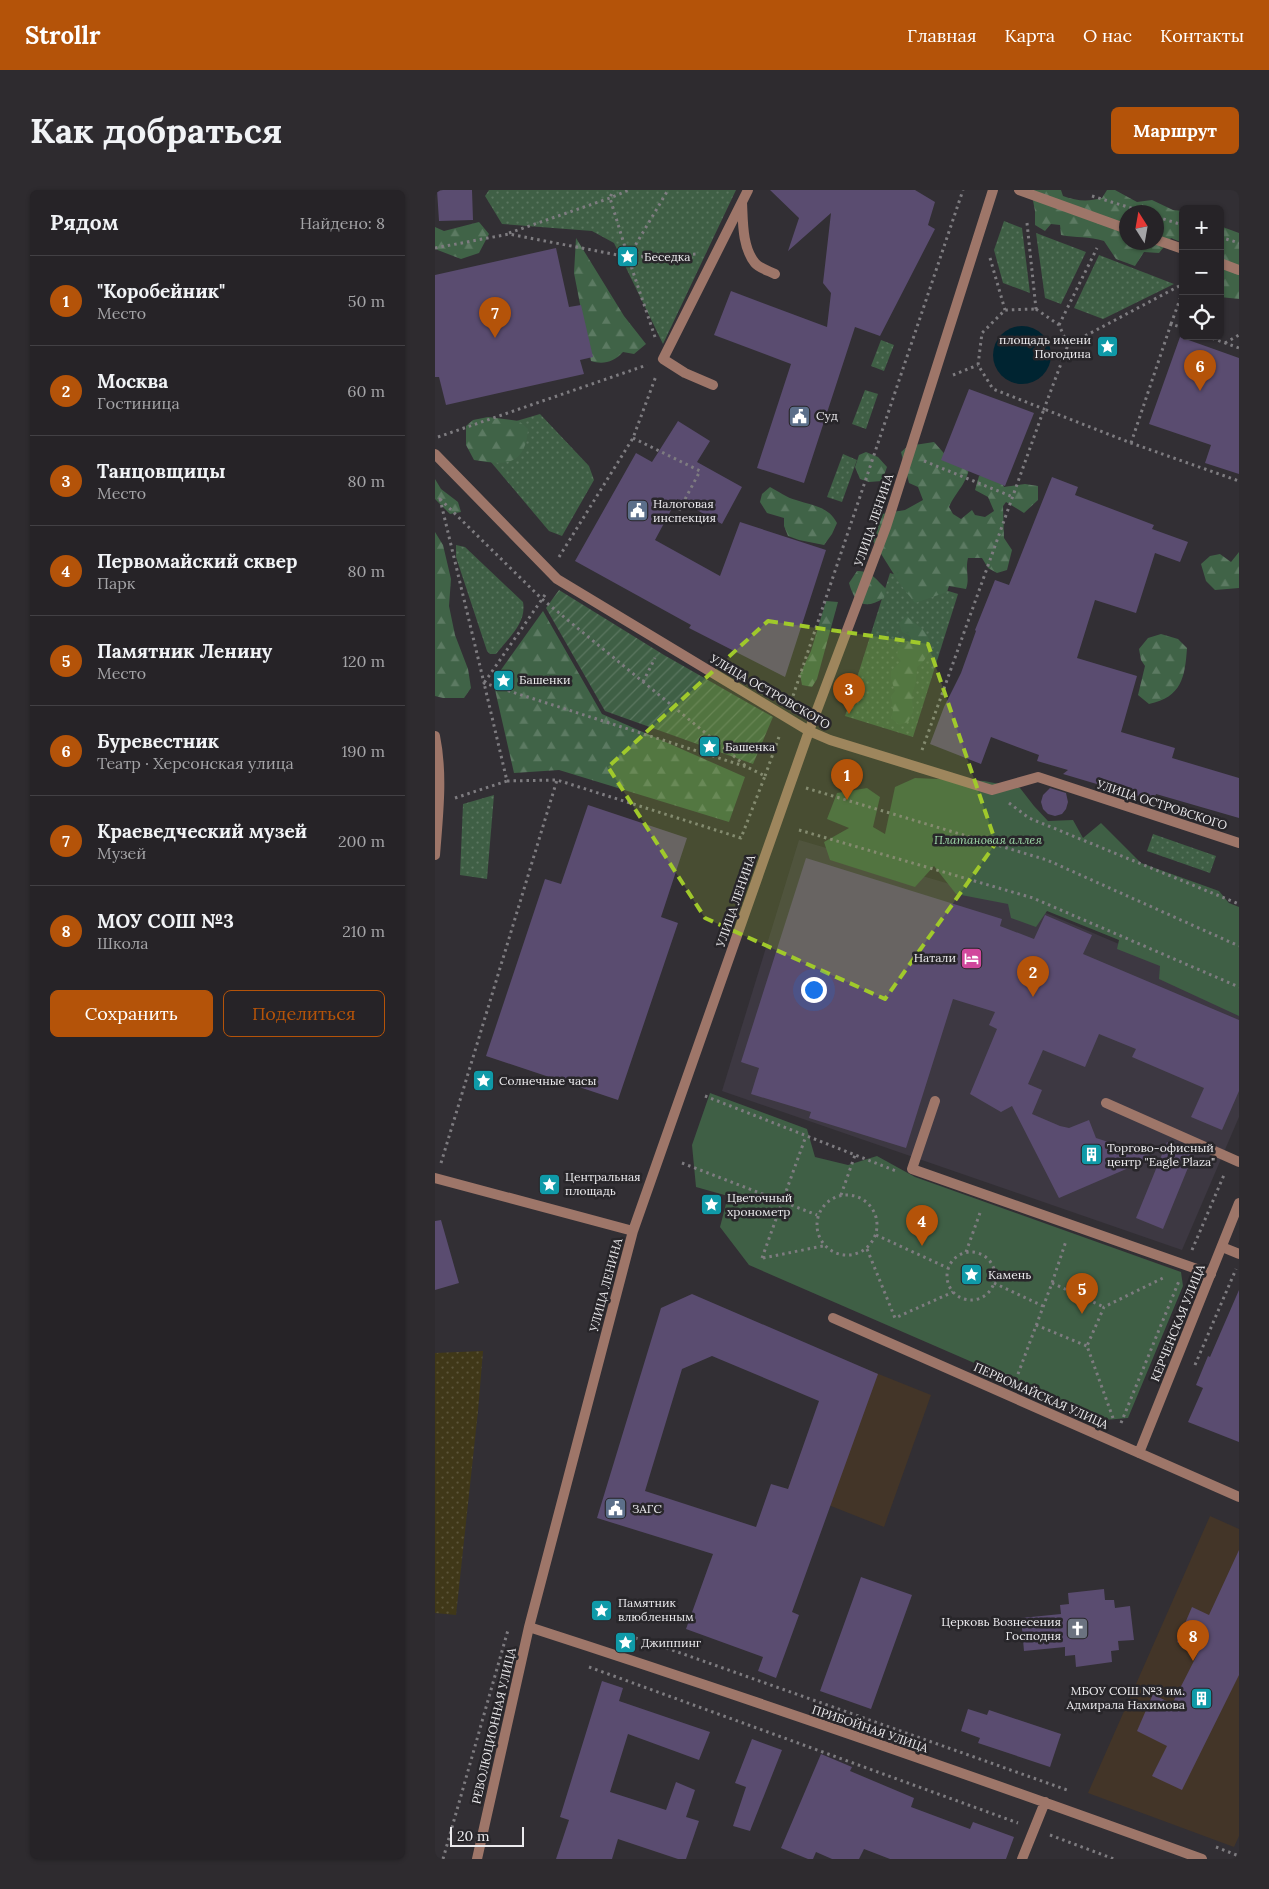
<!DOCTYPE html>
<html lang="ru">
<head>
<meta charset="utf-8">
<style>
  :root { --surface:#262327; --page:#2e2b2f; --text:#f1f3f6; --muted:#a4a4a7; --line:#424044; --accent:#b45309 }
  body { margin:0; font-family:Lora,serif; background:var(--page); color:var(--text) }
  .controls { position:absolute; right:15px; top:15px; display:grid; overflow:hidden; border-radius:8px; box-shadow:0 1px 4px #0004 }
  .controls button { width:45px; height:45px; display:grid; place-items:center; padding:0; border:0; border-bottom:1px solid var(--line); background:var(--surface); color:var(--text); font:25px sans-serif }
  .compass { position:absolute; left:684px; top:15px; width:45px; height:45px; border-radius:50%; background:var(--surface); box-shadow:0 1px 4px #0004; rotate:349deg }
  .scale { position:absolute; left:15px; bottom:12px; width:74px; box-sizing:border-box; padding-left:5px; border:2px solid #ebeaed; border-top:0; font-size:14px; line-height:18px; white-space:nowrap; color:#ebeaed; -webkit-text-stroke:4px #28262a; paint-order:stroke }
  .you { position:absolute; left:378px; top:799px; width:18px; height:18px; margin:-12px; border:4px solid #fff; border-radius:50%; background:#1a73e8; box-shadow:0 0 0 8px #1a73e833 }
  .badge { display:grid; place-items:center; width:32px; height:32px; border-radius:50%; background:var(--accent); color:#fff; font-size:16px; font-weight:700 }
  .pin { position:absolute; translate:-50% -41px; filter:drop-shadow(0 1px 2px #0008) }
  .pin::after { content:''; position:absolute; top:26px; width:18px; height:15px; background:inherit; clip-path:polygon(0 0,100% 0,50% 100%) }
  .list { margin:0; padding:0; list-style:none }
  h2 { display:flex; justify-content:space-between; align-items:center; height:65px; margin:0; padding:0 20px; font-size:21px }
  h2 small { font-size:16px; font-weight:400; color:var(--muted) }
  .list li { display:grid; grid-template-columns:32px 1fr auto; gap:15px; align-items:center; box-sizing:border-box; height:90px; padding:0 20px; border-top:1px solid var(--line) }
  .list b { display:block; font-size:19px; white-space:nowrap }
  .list p { margin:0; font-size:16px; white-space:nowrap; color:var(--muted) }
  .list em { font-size:16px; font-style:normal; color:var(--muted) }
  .actions { display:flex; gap:10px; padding:15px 20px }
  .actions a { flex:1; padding:11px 0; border:1px solid var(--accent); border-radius:8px; text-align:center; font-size:18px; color:var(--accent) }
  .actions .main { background:var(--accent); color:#fff }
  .icon { flex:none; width:28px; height:28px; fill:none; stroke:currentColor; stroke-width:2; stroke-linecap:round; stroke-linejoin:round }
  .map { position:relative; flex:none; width:804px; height:1669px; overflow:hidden; border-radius:8px }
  header { display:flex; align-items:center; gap:30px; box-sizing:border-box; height:70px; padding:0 25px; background:var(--accent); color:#fff }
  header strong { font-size:24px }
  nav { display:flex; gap:28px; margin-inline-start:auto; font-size:18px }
  .intro { display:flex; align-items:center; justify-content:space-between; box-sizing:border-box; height:120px; padding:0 30px }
  h1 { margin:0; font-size:35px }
  .button { padding:12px 22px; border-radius:8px; background:var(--accent); color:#fff; font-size:18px; font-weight:700 }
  main { display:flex; gap:30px; padding:0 30px }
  aside { flex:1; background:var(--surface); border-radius:8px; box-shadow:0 1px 4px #0004 }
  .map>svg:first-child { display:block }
</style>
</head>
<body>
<header>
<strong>Strollr</strong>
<nav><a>Главная</a><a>Карта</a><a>О нас</a><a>Контакты</a></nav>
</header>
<div class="intro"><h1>Как добраться</h1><a class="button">Маршрут</a></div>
<main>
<aside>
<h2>Рядом<small>Найдено: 8</small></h2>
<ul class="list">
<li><span class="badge">1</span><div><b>&quot;Коробейник&quot;</b><p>Место</p></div><em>50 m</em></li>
<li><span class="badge">2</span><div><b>Москва</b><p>Гостиница</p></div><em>60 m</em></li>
<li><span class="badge">3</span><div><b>Танцовщицы</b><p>Место</p></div><em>80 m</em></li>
<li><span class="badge">4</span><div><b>Первомайский сквер</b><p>Парк</p></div><em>80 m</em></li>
<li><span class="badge">5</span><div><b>Памятник Ленину</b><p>Место</p></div><em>120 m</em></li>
<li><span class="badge">6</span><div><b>Буревестник</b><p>Театр · Херсонская улица</p></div><em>190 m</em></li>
<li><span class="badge">7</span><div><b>Краеведческий музей</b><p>Музей</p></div><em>200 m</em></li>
<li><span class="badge">8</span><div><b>МОУ СОШ №3</b><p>Школа</p></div><em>210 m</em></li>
</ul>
<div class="actions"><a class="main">Сохранить</a><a>Поделиться</a></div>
</aside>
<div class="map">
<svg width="804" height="1669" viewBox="0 0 804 1669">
  <defs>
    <pattern id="grass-dots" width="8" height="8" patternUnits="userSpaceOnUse" patternTransform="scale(1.25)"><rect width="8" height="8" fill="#3f5f45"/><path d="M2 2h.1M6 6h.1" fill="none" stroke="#5b7660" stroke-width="1.8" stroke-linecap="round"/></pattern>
    <pattern id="forest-firs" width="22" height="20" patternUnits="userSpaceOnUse" patternTransform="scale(1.25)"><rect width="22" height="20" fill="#406347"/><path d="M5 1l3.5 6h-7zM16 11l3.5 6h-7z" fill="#5c7a62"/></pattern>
    <pattern id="sand-dots" width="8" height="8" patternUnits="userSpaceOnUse" patternTransform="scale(1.25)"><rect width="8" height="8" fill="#403818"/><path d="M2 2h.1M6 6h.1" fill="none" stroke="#5c553a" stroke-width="1.8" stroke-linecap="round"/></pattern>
    <pattern id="garden-furrows" width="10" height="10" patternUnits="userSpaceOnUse" patternTransform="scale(1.25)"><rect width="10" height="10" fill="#3f5f45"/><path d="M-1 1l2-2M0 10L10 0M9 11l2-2" fill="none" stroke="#5b7660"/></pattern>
  </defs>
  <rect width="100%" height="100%" fill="#322f34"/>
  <path fill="#3d3842" d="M364 650 604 720 804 805V927L747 1060 287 901Z"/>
  <path fill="#433528" d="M401 1167 496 1205 449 1337 353 1299Z
    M775 1326 804 1339V1646L799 1657 653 1603Z"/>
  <path fill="url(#grass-dots)" d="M54 0H301L228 154 179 53 157 41 67 34 50 6Z
    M569 31 587 38 595 103 568 93 559 60Z
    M601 43 651 62 626 114 610 108Z
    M664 65 739 94 668 129 639 118Z
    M446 150 459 155 449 181 436 176Z
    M430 200 443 204 431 239 417 234Z
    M105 224 154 276 159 290 127 346 114 341 50 265 44 242Z
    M408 264 422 270 407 312 392 307Z
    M21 355 30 357 88 412C92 433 73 448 61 464H55L52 461 21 367Z
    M455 383 523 404 478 547 410 526Z
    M59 605 52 689 25 685 28 614Z
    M718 644 781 666 775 683 712 661Z"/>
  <path fill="url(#forest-firs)" fill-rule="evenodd" d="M596 0H626L628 6C642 11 652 12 667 8L672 0H680L702 12 717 10 738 20 748 21V53L736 48 724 63 709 62 700 76 681 69 669 51C654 46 641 48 626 45L625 35 616 34 610 41 600 35V21ZM692 22H722V52H692Z
    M44 32 54 44 44 63 26 69 0 59V37L9 41Z
    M785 36 804 43V109L785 107Z
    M141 48 189 126 211 154 199 164 188 162C179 172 168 175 156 171L139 83Z
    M53 227 84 231 93 239C90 277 70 275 39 270L31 255V236L38 230Z
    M499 252 515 270 534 276C534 291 520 303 514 317L518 324 526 329 537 320 540 325 550 327 559 321 553 307 540 300 544 286 555 282 565 289 569 297 590 294 603 296V310L589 323 571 312 568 316 569 348 577 360 572 380 562 383 553 378 547 368H533C530 381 535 388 531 399L514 396 512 402 480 413 465 394 438 351 447 324 470 320 488 310 483 297 474 293 466 262 473 256Z
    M431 262 443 267 452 277 447 291 434 292 425 289 420 277 424 265Z
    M0 289 6 299 23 312 26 322 15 324 0 309Z
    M335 297C343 301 352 308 361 310 378 316 393 316 402 333L397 344 389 355 364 350 353 346 349 336V328L332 323 325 312 327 304Z
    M0 342 8 355 16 389 14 416 20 445 33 479 36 498 29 508H8L0 506Z
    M804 362V398L780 400 771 391 766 374 775 366 785 364 796 372Z
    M422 381C435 380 442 390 451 399L449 408C430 420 420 415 414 393Z
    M391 411 403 412 382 489 377 497 367 495 365 484 376 461Z
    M108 421 167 524 310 587 294 632 124 580 79 583 58 491Z
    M472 426C477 432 485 436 490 442 500 455 493 469 482 477L481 492 477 504 478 522 473 532 464 535 456 528 458 521 456 506 460 501 456 489V481L466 471 462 466 463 457 470 453 478 451 474 445 467 442 464 433Z
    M726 444 743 449 752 458C750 487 747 507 714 514L703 505 710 476 706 470 704 459 713 448Z"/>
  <path fill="url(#sand-dots)" d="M48 1161 43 1221 21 1425 0 1423V1163Z"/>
  <path fill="#3f5f45" d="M480 588 549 591 585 598 599 616 613 631 638 630 648 648 666 633 706 673 784 701 794 713 804 717V826L724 789 725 776 682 759 684 750 612 721 601 737 576 728 573 714 521 704 499 676 480 697 395 670 389 652 414 638 392 629 402 603 432 598 445 607 438 637 450 644 460 597Z
    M275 903 372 939 380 967 413 975 442 966 480 987 746 1082 748 1096 693 1228 670 1230 314 1075 285 1037 293 1006 261 997 257 955Z"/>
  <path fill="url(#garden-furrows)" d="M124 400 229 465 338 527 318 574 170 521 111 418Z"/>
  <path fill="#002431" d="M558 165a29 29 0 1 1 58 0a29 29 0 1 1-58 0Z"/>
  <path fill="#5a4c70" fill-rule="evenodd" d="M2 0H37L38 30 4 31Z
    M335 0H480L500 12 493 35 500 39 445 146 420 137 369 293 322 278 356 174 279 145 296 101 392 137 396 103 388 93 396 23 353 61 364 28Z
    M121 58 134 117 146 115 158 167 145 170 149 184 11 215 4 187H0V85Z
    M745 147 804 168V284L770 273 776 255 714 234Z
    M534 199 599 223 570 296 506 270Z
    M243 231 275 251 262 272 307 297 287 334 242 309 220 350 285 386 305 332 391 360 350 487 254 438 256 435 140 371 201 263 217 272Z
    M617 287 643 297 640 305 719 335 717 339 753 352 745 372 720 363 701 423 660 410 642 468 702 486 686 542 740 558 737 568 804 588V628L721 604 719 611 628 584 633 580 602 571 604 565 556 547 546 574 495 554 509 517 526 483 541 441 540 440 560 390 574 395Z
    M615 598 631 603 633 612 631 619 627 624 620 626 613 624 608 619 606 612 608 605Z
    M153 615 252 648 226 727 243 733 183 910 51 866 110 689 126 694Z
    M371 668 567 729 565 736 599 749 610 725 657 745 648 764 804 830V901L787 940 756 927 769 898 697 867 701 859 664 844 650 877 608 860 593 894 607 900 597 924 625 936 634 938 654 930 661 948 719 967 624 1008 577 916 566 922 535 904 562 839 554 835 560 822 518 809 471 958 374 928 376 922 316 904 324 878 306 872Z
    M732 952 759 963 728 1039 701 1028Z
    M6 1030 24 1093 0 1100V1031Z
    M804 1100V1252L753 1232 768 1198 761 1195 773 1166 775 1167Z
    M257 1104 443 1184 357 1422 364 1425 341 1488 323 1481 328 1467 251 1439 278 1364 162 1328 226 1118ZM277 1166 384 1211 353 1299 336 1294 321 1337 210 1301 247 1179Z
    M804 1360V1485L747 1600 717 1586 732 1556 702 1541 718 1504 737 1514 763 1463 742 1452 757 1417 774 1425Z
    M426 1387 477 1405 436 1519 385 1501Z
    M669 1399 670 1410H679L680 1418 695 1416 699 1450 683 1451 684 1460 676 1461 677 1472 641 1477 640 1465 630 1466V1457L589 1461 586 1428 626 1424 625 1415 634 1414 633 1403Z
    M167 1491 188 1498 184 1511 275 1542 264 1570 193 1544 175 1602 231 1620 241 1592 260 1600 251 1627 264 1631 251 1669H243L183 1649 177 1669H121L134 1630 125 1627Z
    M533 1519 552 1525 554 1520 626 1544 615 1577 543 1553 545 1548 526 1541Z
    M317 1549 347 1560 315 1641 298 1636 311 1597 300 1593Z
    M386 1564 417 1577 415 1581 479 1608 476 1617 535 1639 538 1632 579 1647 571 1669H455L429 1659 424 1669H397L381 1662 378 1669H373L346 1658Z"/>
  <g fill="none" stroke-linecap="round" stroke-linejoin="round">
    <path stroke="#7e7c80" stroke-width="3" stroke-dasharray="2.5 4" stroke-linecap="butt" d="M657 6 709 22
      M722 27 748 35
      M592 33 601 119
      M74 43 175 8 194 0
      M785 47 804 53
      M0 58 74 44 193 67 175 8 178 0
      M194 66 233 0
      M555 68 570 120
      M601 119 624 135 633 155 609 219 558 199 543 175 547 143 570 120Z
      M736 134 748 101
      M624 135 662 58
      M771 146 804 158
      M220 147 193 67 263 64
      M790 153 804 145
      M633 155 748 94
      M518 185 543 175
      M3 247 212 175
      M198 248 265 281 239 330
      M696 253 736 134 748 138
      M489 271 578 307
      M5 309 107 409 312 577 49 493Z
      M124 367 198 248 221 186
      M208 492 220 468
      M356 512 528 0
      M487 560 609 219 696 253 804 291
      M330 586 345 544
      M72 591 122 590 306 648 330 586 312 577
      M371 598 612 670 804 756
      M20 608 72 591 49 493 112 402
      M574 613 594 628 804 714
      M364 640 598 708 804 797
      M270 906 461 981
      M6 973 122 590
      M247 973 382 1025
      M382 1035a30 30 0 1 1 60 0a30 30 0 1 1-60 0Z
      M406 1005 420 965
      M441 1045 513 1078
      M432 1059 460 1128 518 1102
      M757 1060 789 985
      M531 1062 546 1020
      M512 1086a24 24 0 1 1 48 0a24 24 0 1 1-48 0Z
      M327 1068 371 946
      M328 1068 388 1056
      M559 1093 608 1116
      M617 1093 669 1117
      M601 1135 652 1156
      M760 1175 801 1079
      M583 1184 617 1093 631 1051
      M678 1228 652 1156 669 1117 730 1087
      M686 1233 744 1091
      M185 1450 188 1444 237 1460 635 1601
      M154 1477 583 1633
      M615 1645 679 1669
      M781 1657 804 1666
      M8 1669 73 1440"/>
    <path stroke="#9e7669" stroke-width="10" d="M307 12C308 31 307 57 320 73 324 78 334 81 340 84
      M278 195 250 183 228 169 313 0
      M500 911 477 979 776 1084
      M671 913 804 972
      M787 1057 804 1064"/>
    <path stroke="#9e7669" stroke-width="10" d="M584 0 692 39
      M722 50 748 59
      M785 73 804 80
      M0 264 122 389 374 541 395 550 557 600 603 587 804 653
      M0 546C8 585 3 626 0 665
      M0 988 198 1041
      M398 1128 804 1307
      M704 1263 804 1013
      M94 1437C320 1510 544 1588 767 1669
      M42 1669 94 1437 198 1041 374 541 451 337 558 0
      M587 1669 610 1612"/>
  </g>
  <path fill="#a0c92b" fill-opacity="0.2" stroke="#a0c92b" stroke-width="4" stroke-dasharray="10 6" stroke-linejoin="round" d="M333 431 493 454 561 653 450 809 270 728 173 577Z"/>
  <defs>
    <symbol id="sight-square" viewBox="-11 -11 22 22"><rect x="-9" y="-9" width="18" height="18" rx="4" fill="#0f9aa8" stroke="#28262a"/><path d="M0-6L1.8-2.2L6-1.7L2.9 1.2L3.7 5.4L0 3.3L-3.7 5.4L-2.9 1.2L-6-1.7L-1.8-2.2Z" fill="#fff"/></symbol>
    <symbol id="civic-square" viewBox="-11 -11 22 22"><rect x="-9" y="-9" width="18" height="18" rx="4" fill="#5c6f8a" stroke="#28262a"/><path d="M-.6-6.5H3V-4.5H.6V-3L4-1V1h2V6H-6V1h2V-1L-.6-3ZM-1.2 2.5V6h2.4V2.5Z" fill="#fff"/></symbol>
    <symbol id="hotel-square" viewBox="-11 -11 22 22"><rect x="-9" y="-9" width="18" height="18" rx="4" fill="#d1479c" stroke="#28262a"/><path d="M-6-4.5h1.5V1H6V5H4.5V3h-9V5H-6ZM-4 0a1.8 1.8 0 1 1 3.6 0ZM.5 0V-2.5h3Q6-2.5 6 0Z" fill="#fff"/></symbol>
    <symbol id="building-square" viewBox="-11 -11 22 22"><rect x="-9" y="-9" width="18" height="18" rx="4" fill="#0f9aa8" stroke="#28262a"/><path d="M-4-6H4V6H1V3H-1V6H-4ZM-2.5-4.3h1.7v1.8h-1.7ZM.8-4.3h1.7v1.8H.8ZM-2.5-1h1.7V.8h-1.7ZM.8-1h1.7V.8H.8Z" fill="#fff"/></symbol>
    <symbol id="church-square" viewBox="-11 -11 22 22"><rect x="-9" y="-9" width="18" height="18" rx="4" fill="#6b7280" stroke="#28262a"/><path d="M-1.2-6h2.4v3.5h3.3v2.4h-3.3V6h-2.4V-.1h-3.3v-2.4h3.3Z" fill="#fff"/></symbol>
  </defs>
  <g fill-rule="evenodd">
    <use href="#sight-square" x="180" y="54" width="25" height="25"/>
    <use href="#sight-square" x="660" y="144" width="25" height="25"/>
    <use href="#civic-square" x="352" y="214" width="25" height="25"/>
    <use href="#civic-square" x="190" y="308" width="25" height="25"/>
    <use href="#sight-square" x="56" y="478" width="25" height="25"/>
    <use href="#sight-square" x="262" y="544" width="25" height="25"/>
    <use href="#hotel-square" x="524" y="756" width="25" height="25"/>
    <use href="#sight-square" x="36" y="878" width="25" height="25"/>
    <use href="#building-square" x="644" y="952" width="25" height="25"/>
    <use href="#sight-square" x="102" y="982" width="25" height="25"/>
    <use href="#sight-square" x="264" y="1002" width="25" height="25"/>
    <use href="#sight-square" x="524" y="1072" width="25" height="25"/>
    <use href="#civic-square" x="168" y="1306" width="25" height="25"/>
    <use href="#sight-square" x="154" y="1408" width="25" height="25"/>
    <use href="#church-square" x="630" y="1426" width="25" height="25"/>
    <use href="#sight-square" x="178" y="1440" width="25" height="25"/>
    <use href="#building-square" x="754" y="1496" width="25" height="25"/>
  </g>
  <g text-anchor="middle" stroke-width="5" stroke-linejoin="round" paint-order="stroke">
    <g font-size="12" fill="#ebeaed" stroke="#28262a" text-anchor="start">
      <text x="209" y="71">Беседка</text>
      <text x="656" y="154" text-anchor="end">площадь имени<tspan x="656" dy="14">Погодина</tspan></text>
      <text x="381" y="230">Суд</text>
      <text x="218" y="318">Налоговая<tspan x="218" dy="14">инспекция</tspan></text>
      <text x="84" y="494">Башенки</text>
      <text x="290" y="561">Башенка</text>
      <text x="521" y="772" text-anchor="end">Натали</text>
      <text x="64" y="895">Солнечные часы</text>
      <text x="672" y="962">Торгово-офисный<tspan x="672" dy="14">центр "Eagle Plaza"</tspan></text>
      <text x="130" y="991">Центральная<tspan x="130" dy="14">площадь</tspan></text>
      <text x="292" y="1012">Цветочный<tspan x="292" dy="14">хронометр</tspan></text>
      <text x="553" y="1089">Камень</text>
      <text x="197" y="1323">ЗАГС</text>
      <text x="183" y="1417">Памятник<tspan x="183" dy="14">влюбленным</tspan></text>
      <text x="626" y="1436" text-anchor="end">Церковь Вознесения<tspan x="626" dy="14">Господня</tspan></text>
      <text x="206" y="1457">Джиппинг</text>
      <text x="750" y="1505" text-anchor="end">МБОУ СОШ №3 им.<tspan x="750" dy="14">Адмирала Нахимова</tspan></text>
    </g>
    <g font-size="12" fill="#ebeaed" stroke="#28262a">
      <text transform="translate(439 330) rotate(-71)" y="4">УЛИЦА ЛЕНИНА</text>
      <text transform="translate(335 502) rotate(30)" y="4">УЛИЦА ОСТРОВСКОГО</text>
      <text transform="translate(727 615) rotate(18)" y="4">УЛИЦА ОСТРОВСКОГО</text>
      <text transform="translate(301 711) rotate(-71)" y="4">УЛИЦА ЛЕНИНА</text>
      <text transform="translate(171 1095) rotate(-75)" y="4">УЛИЦА ЛЕНИНА</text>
      <text transform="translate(743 1133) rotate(-68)" y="4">КЕРЧЕНСКАЯ УЛИЦА</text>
      <text transform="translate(606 1206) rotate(24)" y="4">ПЕРВОМАЙСКАЯ УЛИЦА</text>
      <text transform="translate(59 1536) rotate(-77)" y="4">РЕВОЛЮЦИОННАЯ УЛИЦА</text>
      <text transform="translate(435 1539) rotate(19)" y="4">ПРИБОЙНАЯ УЛИЦА</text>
    </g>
    <g font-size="12" font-style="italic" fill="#9dd8a8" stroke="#28262a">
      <text x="553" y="654">Платановая аллея</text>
    </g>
  </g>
</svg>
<div class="controls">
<button>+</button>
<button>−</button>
<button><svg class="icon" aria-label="locate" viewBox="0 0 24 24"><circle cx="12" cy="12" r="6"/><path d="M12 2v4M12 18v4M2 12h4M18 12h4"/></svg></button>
</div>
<svg class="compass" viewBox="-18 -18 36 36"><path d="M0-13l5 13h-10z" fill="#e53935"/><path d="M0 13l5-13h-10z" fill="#a4a4a7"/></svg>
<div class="scale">20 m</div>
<div class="you"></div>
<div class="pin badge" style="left:412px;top:610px">1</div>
<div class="pin badge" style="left:598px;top:807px">2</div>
<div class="pin badge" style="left:414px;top:524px">3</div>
<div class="pin badge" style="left:487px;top:1056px">4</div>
<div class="pin badge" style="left:647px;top:1124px">5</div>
<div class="pin badge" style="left:765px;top:201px">6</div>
<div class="pin badge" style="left:60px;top:148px">7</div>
<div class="pin badge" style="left:758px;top:1471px">8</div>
</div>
</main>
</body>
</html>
